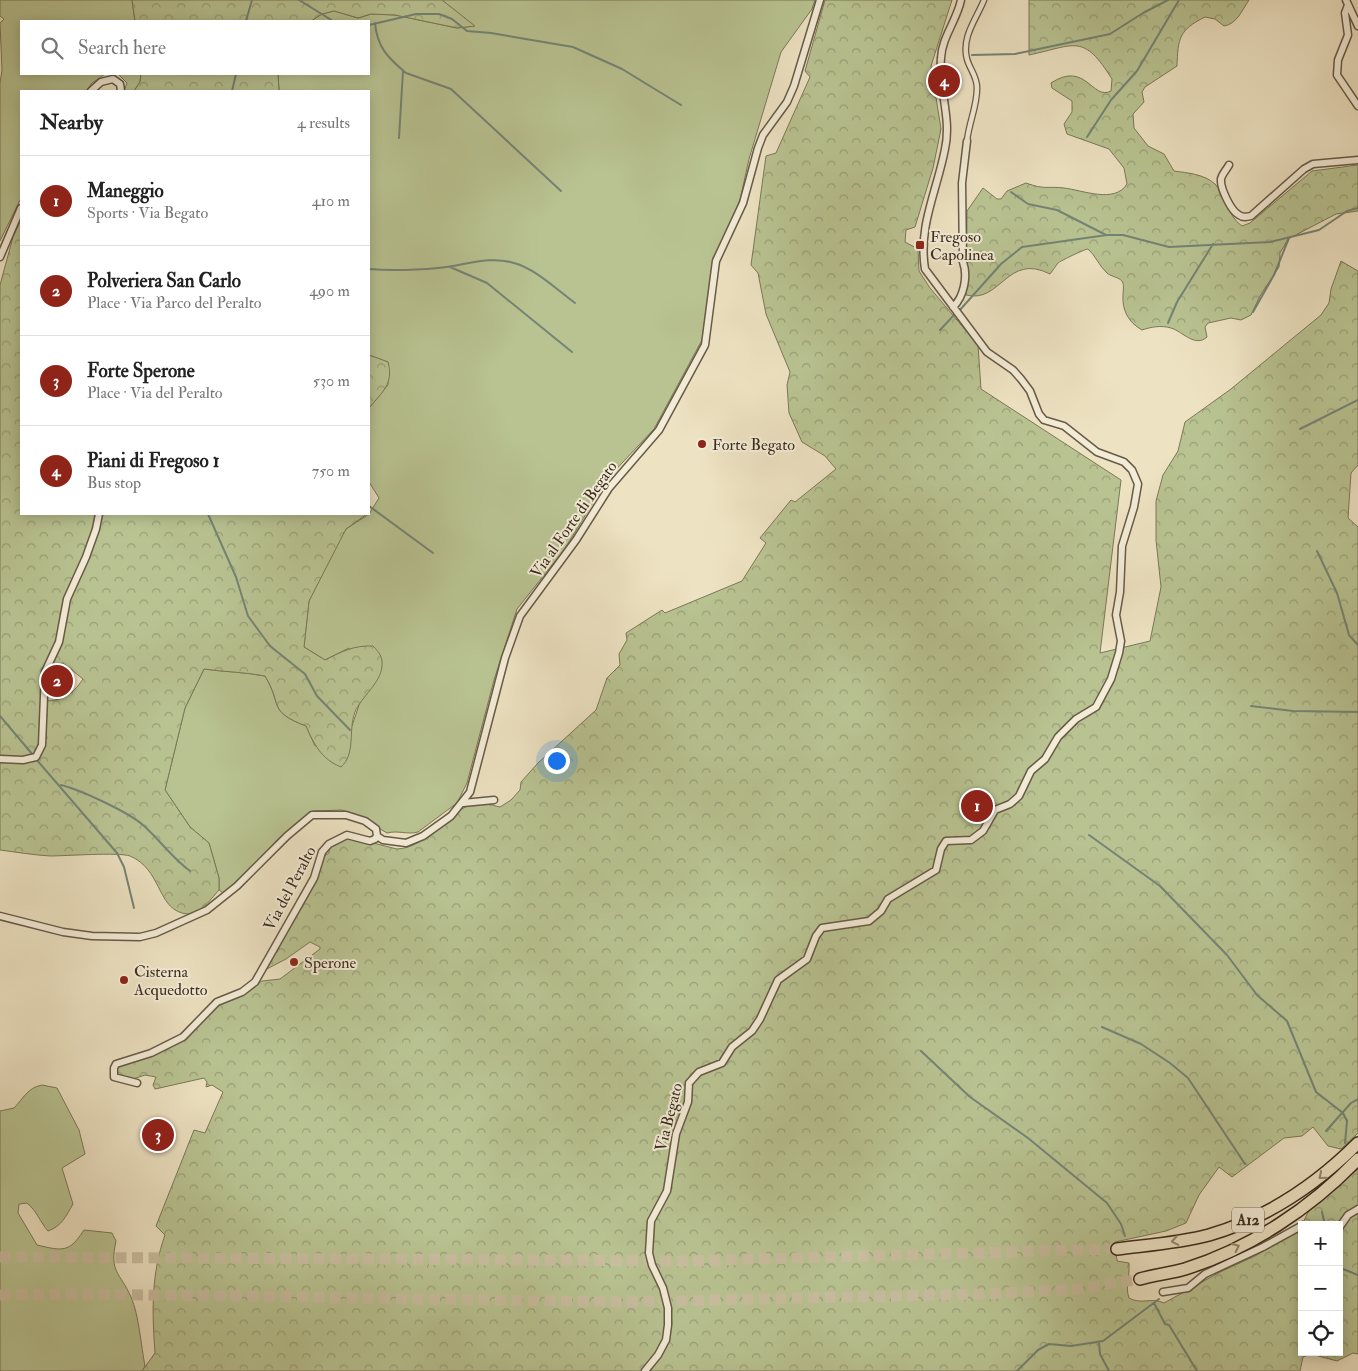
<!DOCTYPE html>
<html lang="en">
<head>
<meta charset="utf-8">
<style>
  :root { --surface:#fff; --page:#f6f6f6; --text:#222; --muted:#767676; --line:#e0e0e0; --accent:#8f2418 }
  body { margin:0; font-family:"IM FELL Double Pica",serif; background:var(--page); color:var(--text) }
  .controls { position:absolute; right:15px; bottom:15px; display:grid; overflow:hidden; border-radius:0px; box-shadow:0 2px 12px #0003 }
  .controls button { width:45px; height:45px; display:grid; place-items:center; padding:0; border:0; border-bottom:1px solid var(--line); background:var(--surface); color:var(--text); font:25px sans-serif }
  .you { position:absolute; left:556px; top:760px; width:18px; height:18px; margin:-12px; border:4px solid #fff; border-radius:50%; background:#1a73e8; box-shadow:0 0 0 8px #1a73e833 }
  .badge { display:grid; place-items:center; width:32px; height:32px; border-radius:50%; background:var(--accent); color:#fff; font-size:16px; font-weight:700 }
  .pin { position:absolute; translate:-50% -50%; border:2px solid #fff; box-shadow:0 1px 5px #0006 }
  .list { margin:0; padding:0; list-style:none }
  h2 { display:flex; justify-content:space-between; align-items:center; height:65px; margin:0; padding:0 20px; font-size:21px }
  h2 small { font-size:16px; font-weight:400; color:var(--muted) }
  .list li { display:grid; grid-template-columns:32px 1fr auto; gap:15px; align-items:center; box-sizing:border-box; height:90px; padding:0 20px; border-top:1px solid var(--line) }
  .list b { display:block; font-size:19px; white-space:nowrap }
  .list p { margin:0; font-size:16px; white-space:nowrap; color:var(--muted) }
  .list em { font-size:16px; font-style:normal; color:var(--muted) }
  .icon { flex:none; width:28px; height:28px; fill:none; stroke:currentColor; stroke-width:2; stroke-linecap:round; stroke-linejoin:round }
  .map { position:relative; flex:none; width:1358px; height:1371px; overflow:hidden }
  .search { position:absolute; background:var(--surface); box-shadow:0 2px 12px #0003; left:20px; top:20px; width:350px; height:55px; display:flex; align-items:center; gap:12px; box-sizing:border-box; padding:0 18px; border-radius:0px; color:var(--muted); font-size:19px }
  .panel { position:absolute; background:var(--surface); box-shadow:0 2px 12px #0003; left:20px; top:90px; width:350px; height:425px; border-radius:0px }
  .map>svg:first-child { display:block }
</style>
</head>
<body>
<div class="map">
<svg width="1358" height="1371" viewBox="0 0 1358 1371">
  <defs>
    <pattern id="forest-crowns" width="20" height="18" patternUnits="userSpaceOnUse" patternTransform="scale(1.25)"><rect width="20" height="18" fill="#b9c392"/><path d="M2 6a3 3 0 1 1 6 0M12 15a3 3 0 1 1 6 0" fill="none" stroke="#989f77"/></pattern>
  </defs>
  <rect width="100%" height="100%" fill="#ede2c2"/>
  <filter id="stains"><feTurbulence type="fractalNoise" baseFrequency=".004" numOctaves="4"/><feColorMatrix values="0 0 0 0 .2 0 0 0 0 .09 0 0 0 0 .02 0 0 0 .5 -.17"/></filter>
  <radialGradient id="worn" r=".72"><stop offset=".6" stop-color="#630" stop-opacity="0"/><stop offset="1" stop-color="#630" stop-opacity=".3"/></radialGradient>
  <path fill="#b9c392" stroke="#7a7858" d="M0 0H132L135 21H21V74H105L92 83 86 91H21V198L0 241V83L2 70 0 23 4 19 0 16Z
    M442 0H815L812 9 781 52 749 159 740 200 728 230 713 258 702 340 654 429 608 478 564 550 517 609 494 680 467 783 457 803 418 832C408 835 398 830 387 833L358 816 342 810 313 811 277 840 254 868 223 893 219 890V878L209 843 190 827 165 790 185 708 204 669C225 672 245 672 265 676 283 706 267 711 306 726L315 746 352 726 359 705 349 648 325 660 304 647 309 601 335 548 346 529 369 514 379 498 369 482V408L388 385V362L369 355V91H279L278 74H369V21H311L322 14 334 11 358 18 371 14 395 15 457 28 474 26Z
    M118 74H141L140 82 134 91H124L127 83Z
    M42 1085 57 1088 79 1130 85 1154 62 1168 73 1204C66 1216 62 1226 48 1231 40 1222 37 1211 27 1203L19 1204 18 1213 37 1245C63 1251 69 1253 84 1230L112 1233 116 1241C109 1273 120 1272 131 1297 139 1315 141 1346 145 1366L142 1371H0V1111L14 1108C24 1098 27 1088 42 1085Z"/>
  <path fill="url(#forest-crowns)" stroke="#7a7858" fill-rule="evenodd" d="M132 0H442L475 26 457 28 395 15 371 14 358 18 334 11 322 14 311 21H135Z
    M825 0H952L931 66 941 129 933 168 915 227 906 230 905 242 918 249 919 271 930 288 978 345 981 389 1121 480 1100 653 1150 641 1161 587 1156 540V501L1163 475 1178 451 1185 422 1231 389 1321 315 1329 303 1331 289 1341 261 1358 271V465L1351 473 1348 518 1358 527V1133L1341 1149 1328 1146 1313 1127 1302 1136 1284 1138 1232 1177 1219 1167 1199 1195 1186 1223 1166 1231 1115 1242 1117 1261 1129 1263C1130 1275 1125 1287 1129 1298 1141 1305 1152 1297 1164 1303L1222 1271 1255 1256 1300 1230 1302 1226V1352H1339V1225H1302L1310 1208 1358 1169V1354L1353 1353 1337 1361 1311 1354 1303 1357 1300 1371H142L155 1353C152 1312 151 1274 165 1235L156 1226 194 1130 205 1133 223 1092 212 1085 206 1087 207 1082 204 1078 155 1089 153 1085 156 1077 145 1075 130 1080 116 1074V1068L177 1044 187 1037 215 1006 238 996 262 981 280 979 320 949V947L310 942 286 959 263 971 323 857 329 853V846L349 837 397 849C428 848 449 809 474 804 484 802 491 805 500 807L511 800 520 790 521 782 538 763 596 710 607 678 620 665 619 654 627 640 626 633 662 610 665 613 742 581 766 543 760 538 791 500 795 502 836 469 825 456 802 442 789 413 787 385 790 372 766 314 758 273 751 265 766 156 776 153 810 77 805 71Z
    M1029 0H1249C1242 10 1237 24 1224 26L1215 19 1205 17C1179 30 1178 38 1177 66L1145 87 1142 92 1144 102 1133 114 1134 128 1148 146 1164 154 1174 171C1188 173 1204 174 1215 184 1227 196 1227 216 1242 226L1250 223 1312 171 1358 165V211L1336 214 1288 239 1280 253 1279 267 1260 296 1251 315 1241 320 1231 318 1208 323 1205 327 1207 337C1195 348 1182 331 1171 328 1161 325 1151 327 1142 330 1128 322 1122 310 1123 295 1123 292 1124 286 1123 283 1121 277 1111 277 1107 273 1099 266 1096 256 1088 249 1085 249 1060 261 1058 263 1055 267 1053 270 1050 274 1007 252 1001 304 966 295L967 211 983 188 997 199H1001L1007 191 1026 183C1045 190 1047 186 1064 188 1082 190 1115 204 1127 184L1124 168 1109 149 1067 134 1064 124 1072 112V101L1052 88 1051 83C1086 60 1092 101 1111 91L1112 79C1083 33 1076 45 1029 55Z
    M141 74H278L279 91H134L140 82Z
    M21 220V514H367L346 529 309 601 304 647 325 660C341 652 354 645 373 646 379 652 383 657 382 666 381 683 361 697 355 712 348 730 356 754 341 767 321 759 314 744 306 726 267 711 283 705 265 676 245 672 225 672 204 669L185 708 165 790 190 827 209 843 219 878V890C210 900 198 918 182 913 157 906 161 869 130 856 119 852 65 856 50 856 33 855 16 852 0 850V285L13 237ZM63 663 83 679C71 697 61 701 41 701L44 667Z
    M369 355 388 362C394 384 382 392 369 408Z"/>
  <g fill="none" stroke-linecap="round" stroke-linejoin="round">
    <path stroke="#748476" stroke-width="2" d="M299 0 333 21
      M246 21 252 0
      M375 23C377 47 388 58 406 73L451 89 561 191
      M369 25 416 14H439L452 19 467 31 491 33 573 47 622 69 681 105
      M972 55 1015 54 1110 34 1143 13 1168 0
      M232 91 236 74
      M1087 137 1111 100 1137 71 1179 0
      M399 138 403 71
      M1011 192 1028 204 1057 210 1106 235
      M450 267 487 283 572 352
      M369 269C391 271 416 270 438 268 463 266 489 255 514 263 536 269 557 290 575 303
      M959 311 1001 264 1022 247 1107 235H1123L1169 247 1270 242 1319 230 1347 211 1358 208
      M1253 312 1274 275 1289 238
      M1168 323 1177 302 1213 244
      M940 330 955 314
      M1300 429 1358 400
      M369 506 433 553
      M208 514 236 577 248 616 270 646 305 674 317 696 350 730
      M1317 551 1337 593 1349 635 1358 645
      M1251 706 1293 711 1358 712
      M0 716 33 755
      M36 759 117 853 124 867 134 908
      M61 785C81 790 128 812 143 825 160 840 172 858 190 871
      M1089 835 1160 886 1227 955 1257 995 1287 1021 1316 1092 1343 1113 1347 1121 1345 1143
      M1102 1027 1141 1044 1170 1063 1188 1078 1245 1164
      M921 1051 970 1097 1028 1138 1107 1203 1121 1224 1125 1236
      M1326 1131 1351 1103 1358 1099
      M1322 1212 1325 1225
      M1339 1265 1343 1269 1358 1275
      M1154 1303 1165 1324 1169 1325 1197 1371
      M1099 1343 1100 1354 1109 1371
      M1017 1371 1038 1350 1049 1344 1071 1346 1103 1341 1159 1299"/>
    <path stroke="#cabea1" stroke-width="11" stroke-dasharray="11 5.5" stroke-linecap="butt" d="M0 1257 685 1261 1117 1249
      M0 1295 81 1294 625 1302 983 1294 1080 1289 1140 1279"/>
    <defs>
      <path id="pedestrian" d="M967 141C969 122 977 107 977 88 977 76 970 70 967 59 961 37 977 18 984 0"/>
      <path id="minor" d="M1346 0 1358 26
        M1348 5 1345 13 1348 35 1338 60 1337 75 1358 106
        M91 91 101 82 113 79 120 84 121 91
        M1229 165C1227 169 1222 174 1221 179 1220 188 1231 211 1239 215 1243 218 1247 217 1251 216L1304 169 1313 164 1358 160
        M0 257 21 208
        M953 307C964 297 968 276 963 262L962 183 967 141
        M0 759 23 760 36 757 42 745 45 672 59 642 67 599 86 557 96 529 99 514
        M463 803 494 800
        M377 836 383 840 406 843 423 836 451 816 470 792 505 658 520 616 576 540 609 488 659 430 705 345 716 261 743 203 758 148 763 135 787 102 794 86 820 0
        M0 916 63 932 92 936 140 937 156 933 207 910 237 886 287 836 312 815H346L365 821 376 829 377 836
        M137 1083 114 1077V1068L116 1064 151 1053 183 1037 217 1002 242 992 255 982 314 878 322 852 329 844 347 835 370 841 375 839 377 836
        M1339 1228 1348 1215 1358 1209
        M1163 1292 1188 1288 1205 1274 1263 1247 1303 1225
        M645 1371 658 1355 666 1340 668 1325V1308L663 1288 652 1265 649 1253 651 1221 667 1191 676 1134 688 1102 689 1083 699 1072 722 1063 732 1047 752 1031 760 1019 778 980 807 959 816 936 822 928 869 921 881 911 888 899 936 870 941 849 946 841 971 840 983 831 995 810 1010 804 1019 796 1031 771 1045 759 1058 737 1076 719 1096 707 1111 679 1119 653 1121 641 1116 615 1120 592 1122 546 1134 507 1138 484 1132 470 1124 462 1097 452 1064 426 1044 420 1039 414 1030 391 1021 379 1013 370 987 352 925 269C918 226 937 191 945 149 952 118 938 88 941 58 942 37 957 20 961 0"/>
      <path id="motorway" d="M1117 1249C1148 1245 1179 1243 1209 1235 1267 1218 1316 1185 1358 1143
        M1140 1279C1155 1275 1171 1273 1185 1269 1251 1248 1311 1208 1358 1159"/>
    </defs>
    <use href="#pedestrian" stroke="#685a47" stroke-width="7"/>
    <use href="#minor" stroke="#685a47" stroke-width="9"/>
    <use href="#motorway" stroke="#3c2c1e" stroke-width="14"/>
    <use href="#pedestrian" stroke="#f3ecd7" stroke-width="4.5"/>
    <use href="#minor" stroke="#f3ecd7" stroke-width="6"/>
    <use href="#motorway" stroke="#ede2c2" stroke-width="11"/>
  </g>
  <defs><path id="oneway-chevron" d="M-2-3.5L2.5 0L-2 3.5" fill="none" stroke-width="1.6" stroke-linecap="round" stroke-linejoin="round" transform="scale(1.25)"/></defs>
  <g stroke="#948770">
    <use href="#oneway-chevron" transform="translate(1322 1176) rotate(140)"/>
    <use href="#oneway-chevron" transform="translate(1175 1241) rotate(170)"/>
    <use href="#oneway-chevron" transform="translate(1236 1247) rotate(-25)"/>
  </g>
  <g fill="#8f2418" stroke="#f3ecd7" stroke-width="2">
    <rect x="915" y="240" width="10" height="10" rx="2.5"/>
    <circle cx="702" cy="444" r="5"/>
    <circle cx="294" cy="962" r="5"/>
    <circle cx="124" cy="980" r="5"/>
  </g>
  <g text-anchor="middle" stroke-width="4" stroke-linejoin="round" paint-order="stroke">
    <rect fill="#f3ecd7" stroke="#736656" stroke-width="1" x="1232" y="1207.5" width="32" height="25" rx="4"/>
    <g font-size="15" font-weight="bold" fill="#3c2c1e">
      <text x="1248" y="1225">A12</text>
    </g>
    <g font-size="16" fill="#3c2c1e" stroke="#f3ecd7" text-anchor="start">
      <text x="930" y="242">Fregoso<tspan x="930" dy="18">Capolinea</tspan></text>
      <text x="712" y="450">Forte Begato</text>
      <text x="304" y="968">Sperone</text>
      <text x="134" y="977">Cisterna<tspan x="134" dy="18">Acquedotto</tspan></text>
    </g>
    <g font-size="16" fill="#3c2c1e" stroke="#f3ecd7">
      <text transform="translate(573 519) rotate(-55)" y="6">Via al Forte di Begato</text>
      <text transform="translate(289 888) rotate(-62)" y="6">Via del Peralto</text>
      <text transform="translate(668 1117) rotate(-76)" y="6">Via Begato</text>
    </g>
  </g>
  <rect width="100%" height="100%" filter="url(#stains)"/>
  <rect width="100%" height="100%" fill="url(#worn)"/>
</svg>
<div class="controls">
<button>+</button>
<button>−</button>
<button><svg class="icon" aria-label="locate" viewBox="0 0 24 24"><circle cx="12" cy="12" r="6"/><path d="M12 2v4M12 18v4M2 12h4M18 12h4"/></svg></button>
</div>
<div class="you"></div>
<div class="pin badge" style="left:977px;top:806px">1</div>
<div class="pin badge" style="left:57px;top:681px">2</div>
<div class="pin badge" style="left:158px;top:1135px">3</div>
<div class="pin badge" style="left:944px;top:81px">4</div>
<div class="search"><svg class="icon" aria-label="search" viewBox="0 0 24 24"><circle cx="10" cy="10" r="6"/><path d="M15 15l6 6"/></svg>Search here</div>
<section class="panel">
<h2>Nearby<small>4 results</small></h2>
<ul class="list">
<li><span class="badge">1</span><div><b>Maneggio</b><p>Sports · Via Begato</p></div><em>410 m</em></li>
<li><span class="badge">2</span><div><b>Polveriera San Carlo</b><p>Place · Via Parco del Peralto</p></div><em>490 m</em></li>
<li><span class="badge">3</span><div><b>Forte Sperone</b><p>Place · Via del Peralto</p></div><em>530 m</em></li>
<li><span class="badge">4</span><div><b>Piani di Fregoso 1</b><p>Bus stop</p></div><em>750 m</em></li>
</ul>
</section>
</div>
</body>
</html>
